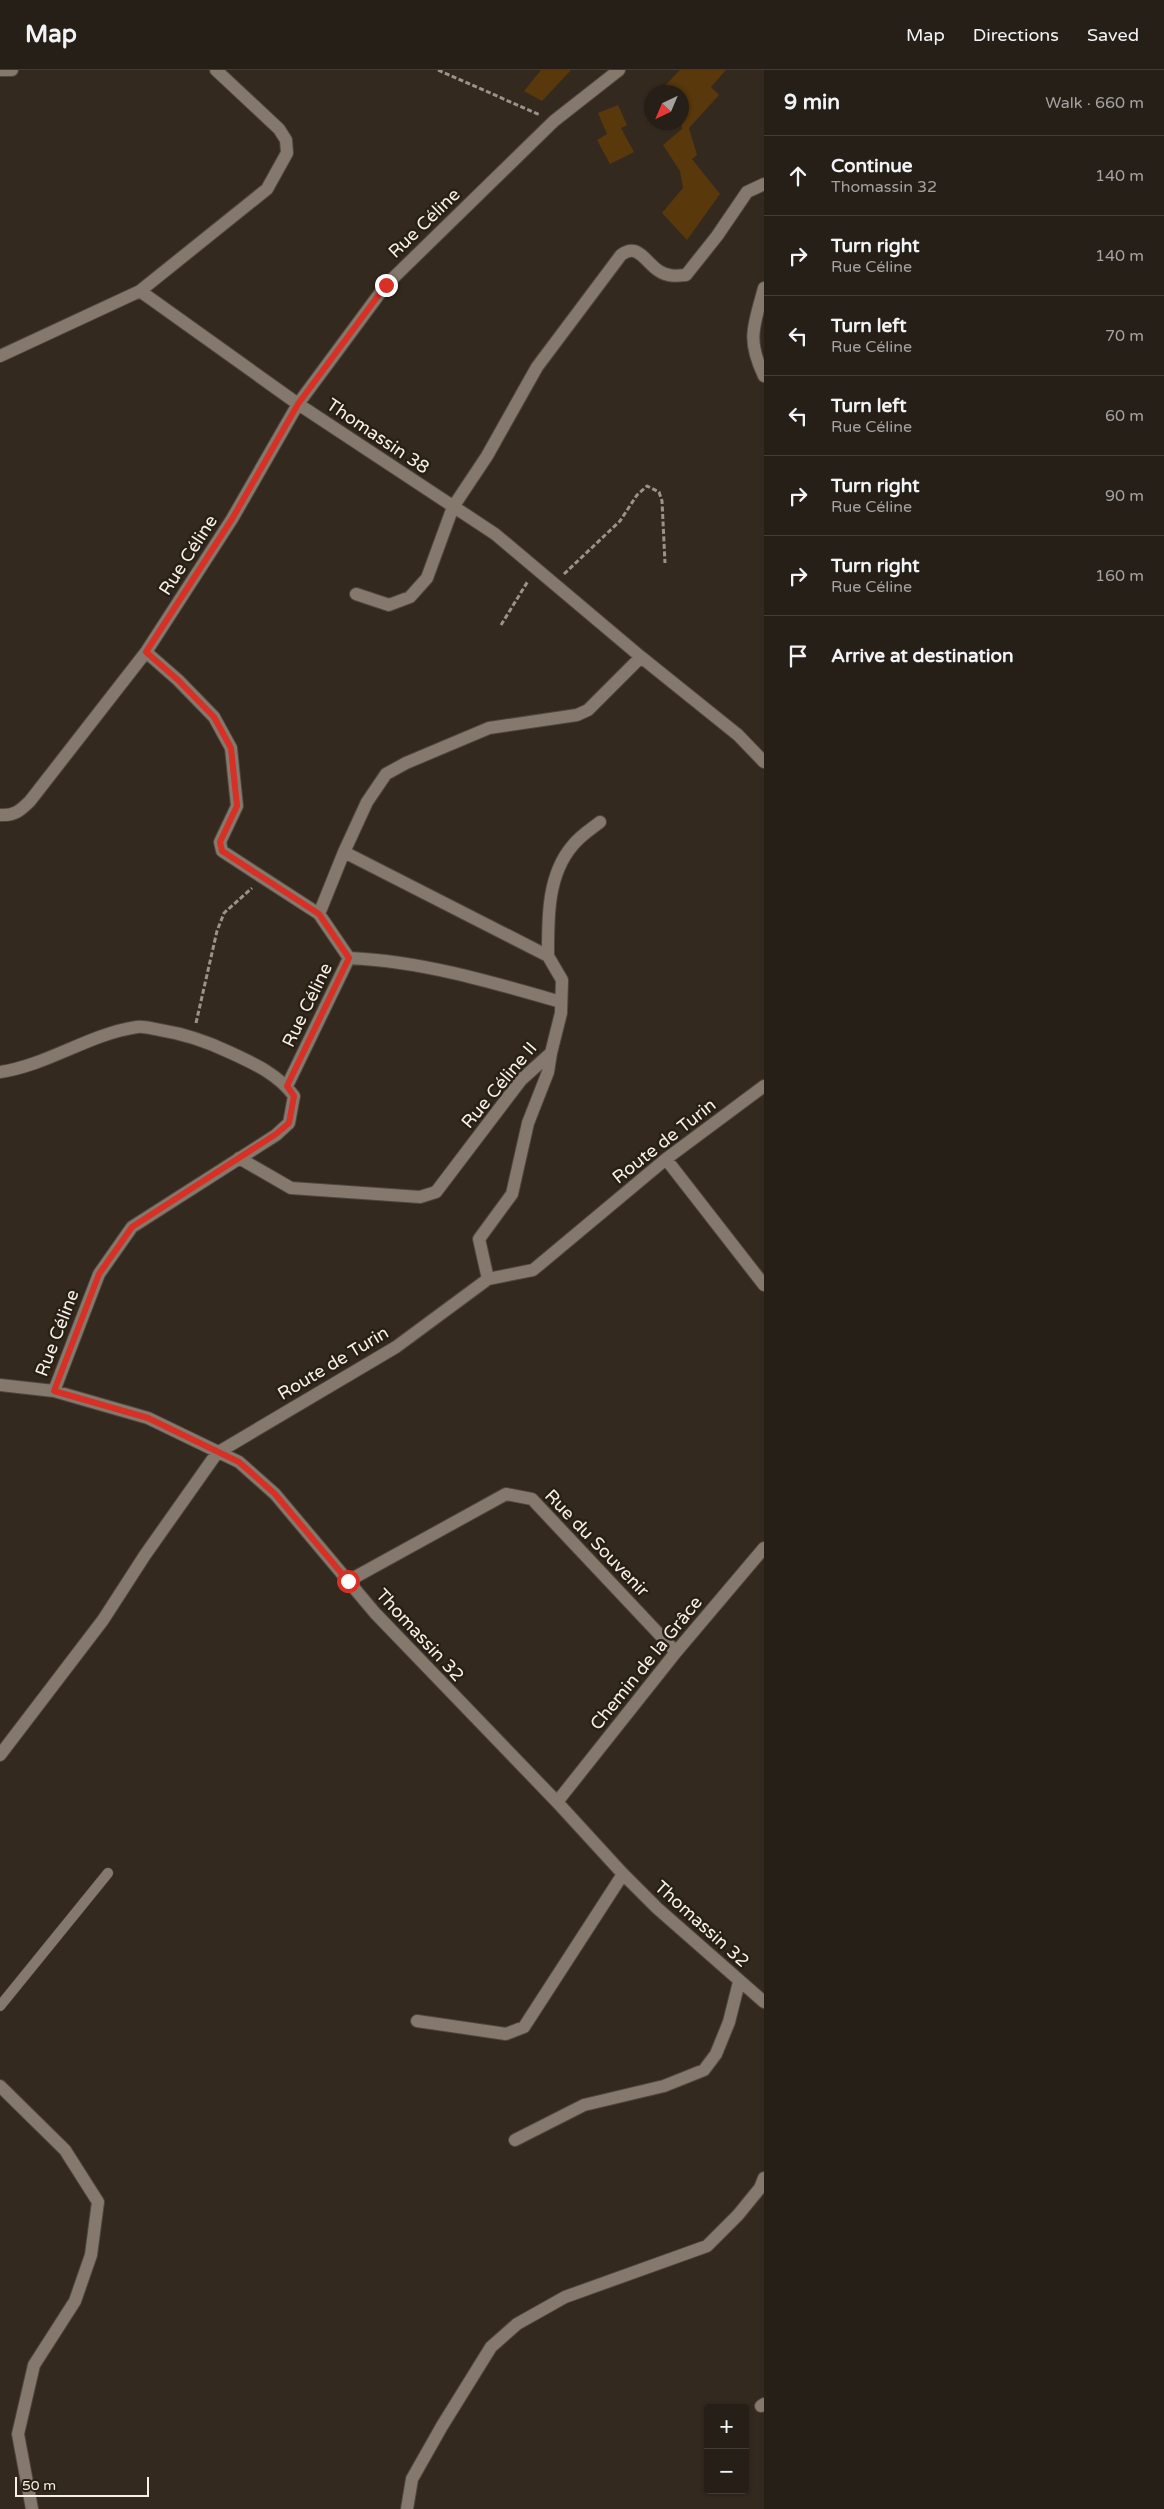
<!DOCTYPE html>
<html lang="en">
<head>
<meta charset="utf-8">
<style>
  :root { --surface:#261f17; --page:#2e2720; --text:#f1f3f6; --muted:#a4a2a1; --line:#423d36 }
  body { margin:0; font-family:"Varela Round",sans-serif; background:var(--page); color:var(--text) }
  .controls { position:absolute; right:15px; bottom:15px; display:grid; overflow:hidden; border-radius:5px; box-shadow:0 1px 4px #0004 }
  .controls button { width:45px; height:45px; display:grid; place-items:center; padding:0; border:0; border-bottom:1px solid var(--line); background:var(--surface); color:var(--text); font:25px sans-serif }
  .compass { position:absolute; left:644px; top:15px; width:45px; height:45px; border-radius:50%; background:var(--surface); box-shadow:0 1px 4px #0004; rotate:224deg }
  .scale { position:absolute; left:15px; bottom:12px; width:134px; box-sizing:border-box; padding-left:5px; border:2px solid #f7f0e9; border-top:0; font-size:14px; line-height:18px; white-space:nowrap; color:#f7f0e9; -webkit-text-stroke:4px #292015; paint-order:stroke }
  .stop { position:absolute; width:15px; height:15px; margin:-11px; border:4px solid #d93025; border-radius:50%; background:#fff }
  .stop.end { background:#d93025; border-color:#fff; box-shadow:0 1px 5px #0008 }
  .list { margin:0; padding:0; list-style:none }
  h2 { display:flex; justify-content:space-between; align-items:center; height:65px; margin:0; padding:0 20px; font-size:21px }
  h2 small { font-size:16px; font-weight:400; color:var(--muted) }
  .list li { display:grid; grid-template-columns:32px 1fr auto; gap:15px; align-items:center; box-sizing:border-box; height:80px; padding:0 20px; border-top:1px solid var(--line) }
  .list b { display:block; font-size:19px; white-space:nowrap }
  .list p { margin:0; font-size:16px; white-space:nowrap; color:var(--muted) }
  .list em { font-size:16px; font-style:normal; color:var(--muted) }
  .icon { flex:none; width:28px; height:28px; fill:none; stroke:currentColor; stroke-width:2; stroke-linecap:round; stroke-linejoin:round }
  .map { position:relative; flex:none; width:764px; height:2439px; overflow:hidden }
  header { display:flex; align-items:center; gap:30px; box-sizing:border-box; height:70px; padding:0 25px; background:var(--surface); border-bottom:1px solid var(--line) }
  header strong { font-size:24px }
  nav { display:flex; gap:28px; margin-inline-start:auto; font-size:18px }
  main { display:flex }
  aside { flex:1; background:var(--surface) }
  .map>svg:first-child { display:block }
</style>
</head>
<body>
<header>
<strong>Map</strong>
<nav><a>Map</a><a>Directions</a><a>Saved</a></nav>
</header>
<main>
<div class="map">
<svg width="764" height="2439" viewBox="0 0 764 2439">
  <rect width="100%" height="100%" fill="#33291f"/>
  <path fill="#59380b" d="M541 0H571L542 31 524 21Z
    M680 0H726L711 17 719 25 689 58 697 85 692 89 720 124 687 170 662 143 683 118 680 101 663 75 682 59V22H659Z
    M618 35 627 55 621 58 634 82 610 94 597 70 607 64 598 43Z"/>
  <g fill="none" stroke-linecap="round" stroke-linejoin="round">
    <defs>
      <path id="service" d="M0 1936 108 1803"/>
      <path id="minor" d="M0 0H12
        M764 218C754 256 746 268 764 306
        M140 221 298 334 495 464 641 587 738 665 764 692
        M0 286 140 221 267 119 287 83 286 70 279 59 216 0
        M356 524 389 535 410 527 427 508 453 437 487 386 537 297 621 185C638 172 645 192 659 201 668 207 676 206 686 205L717 166 747 122 764 114
        M146 582 178 610 214 647 231 678 237 736 220 772 222 781 319 844 349 888 287 1016
        M0 745C14 746 20 741 30 731L146 582 232 449 298 334 386 215 554 51 619 0
        M319 844 344 782 367 732 386 704 406 693 489 658 577 645 588 640 641 587
        M548 886C548 848 547 805 573 775 580 766 591 759 600 752
        M349 888C421 891 492 912 561 932
        M0 1002C48 995 89 964 137 957 144 956 153 959 160 960 185 964 206 971 229 982 253 993 278 1004 294 1026L289 1053 276 1065 132 1157 99 1204 54 1321
        M239 1088 291 1118 420 1127 436 1122 521 1010 551 983 561 943 562 910 548 886 344 782
        M666 1089 764 1215
        M488 1209 479 1169 512 1124 528 1053 548 1002 551 983
        M0 1315 54 1321 148 1348 239 1392 275 1424 375 1543 557 1732 623 1804 657 1838 764 1932
        M348 1511 506 1424 532 1429 676 1582
        M0 1685 103 1550 145 1485 217 1383 396 1277 488 1209 533 1200 666 1089 764 1016
        M557 1732 676 1582 764 1478
        M417 1951 506 1964 524 1957 623 1804
        M0 2016 65 2080 98 2132 91 2185 75 2231 34 2295 18 2364 32 2439
        M515 2070 584 2035 664 2016 704 2000 716 1984 729 1952 739 1912
        M761 2336 764 2334
        M407 2439 412 2409 442 2356 491 2277 517 2254 565 2227 707 2176 738 2145 760 2118 764 2108"/>
    </defs>
    <use href="#service" stroke="#50473e" stroke-width="11"/>
    <use href="#minor" stroke="#50473e" stroke-width="14"/>
    <path stroke="#9b938b" stroke-width="3" stroke-dasharray="5 2.5" stroke-linecap="butt" d="M438 0 540 45
      M564 504 620 451 637 425 647 416 659 422 662 431 665 493
      M501 555 528 511
      M196 953 217 861 224 843 252 818"/>
    <use href="#service" stroke="#84796c" stroke-width="10"/>
    <use href="#minor" stroke="#84796c" stroke-width="12"/>
  </g>
  <g fill="none" stroke-linecap="round" stroke-linejoin="round">
    <path stroke="#d93025" stroke-width="6" d="M348 1511 275 1424 239 1392 148 1348 54 1321 99 1204 132 1157 276 1064 289 1053 294 1026 287 1016 349 888 319 844 222 781 220 772 237 736 231 678 214 647 178 610 146 582 232 449 298 334 386 215"/>
  </g>
  <g text-anchor="middle" stroke-width="5" stroke-linejoin="round" paint-order="stroke">
    <g font-size="18" fill="#f7f0e9" stroke="#292015">
      <text transform="translate(424 153) rotate(-44)" y="6">Rue Céline</text>
      <text transform="translate(378 366) rotate(34)" y="6">Thomassin 38</text>
      <text transform="translate(188 485) rotate(-57)" y="6">Rue Céline</text>
      <text transform="translate(307 935) rotate(-64)" y="6">Rue Céline</text>
      <text transform="translate(499 1015) rotate(-50)" y="6">Rue Céline II</text>
      <text transform="translate(664 1071) rotate(-38)" y="6">Route de Turin</text>
      <text transform="translate(57 1263) rotate(-69)" y="6">Rue Céline</text>
      <text transform="translate(333 1293) rotate(-31)" y="6">Route de Turin</text>
      <text transform="translate(597 1473) rotate(46)" y="6">Rue du Souvenir</text>
      <text transform="translate(420 1565) rotate(47)" y="6">Thomassin 32</text>
      <text transform="translate(646 1593) rotate(-51)" y="6">Chemin de la Grâce</text>
      <text transform="translate(702 1854) rotate(42)" y="6">Thomassin 32</text>
    </g>
  </g>
</svg>
<div class="controls">
<button>+</button>
<button>−</button>
</div>
<svg class="compass" viewBox="-18 -18 36 36"><path d="M0-13l5 13h-10z" fill="#e53935"/><path d="M0 13l5-13h-10z" fill="#a4a2a1"/></svg>
<div class="scale">50 m</div>
<div class="stop" style="left:348px;top:1511px"></div>
<div class="stop end" style="left:386px;top:215px"></div>
</div>
<aside>
<h2>9 min<small>Walk · 660 m</small></h2>
<ul class="list">
<li><svg class="icon" aria-label="ahead" viewBox="0 0 24 24"><path d="M12 20V5M6 11l6-6 6 6"/></svg><div><b>Continue</b><p>Thomassin 32</p></div><em>140 m</em></li>
<li><svg class="icon" aria-label="right" viewBox="0 0 24 24"><path d="M7 20v-9h11M14 6l5 5-5 5"/></svg><div><b>Turn right</b><p>Rue Céline</p></div><em>140 m</em></li>
<li><svg class="icon" aria-label="left" viewBox="0 0 24 24"><path d="M17 20v-9H6M10 6l-5 5 5 5"/></svg><div><b>Turn left</b><p>Rue Céline</p></div><em>70 m</em></li>
<li><svg class="icon" aria-label="left" viewBox="0 0 24 24"><path d="M17 20v-9H6M10 6l-5 5 5 5"/></svg><div><b>Turn left</b><p>Rue Céline</p></div><em>60 m</em></li>
<li><svg class="icon" aria-label="right" viewBox="0 0 24 24"><path d="M7 20v-9h11M14 6l5 5-5 5"/></svg><div><b>Turn right</b><p>Rue Céline</p></div><em>90 m</em></li>
<li><svg class="icon" aria-label="right" viewBox="0 0 24 24"><path d="M7 20v-9h11M14 6l5 5-5 5"/></svg><div><b>Turn right</b><p>Rue Céline</p></div><em>160 m</em></li>
<li><svg class="icon" aria-label="arrive" viewBox="0 0 24 24"><path d="M6 21V4h12l-3 4 3 4H6"/></svg><div><b>Arrive at destination</b></div></li>
</ul>
</aside>
</main>
</body>
</html>
